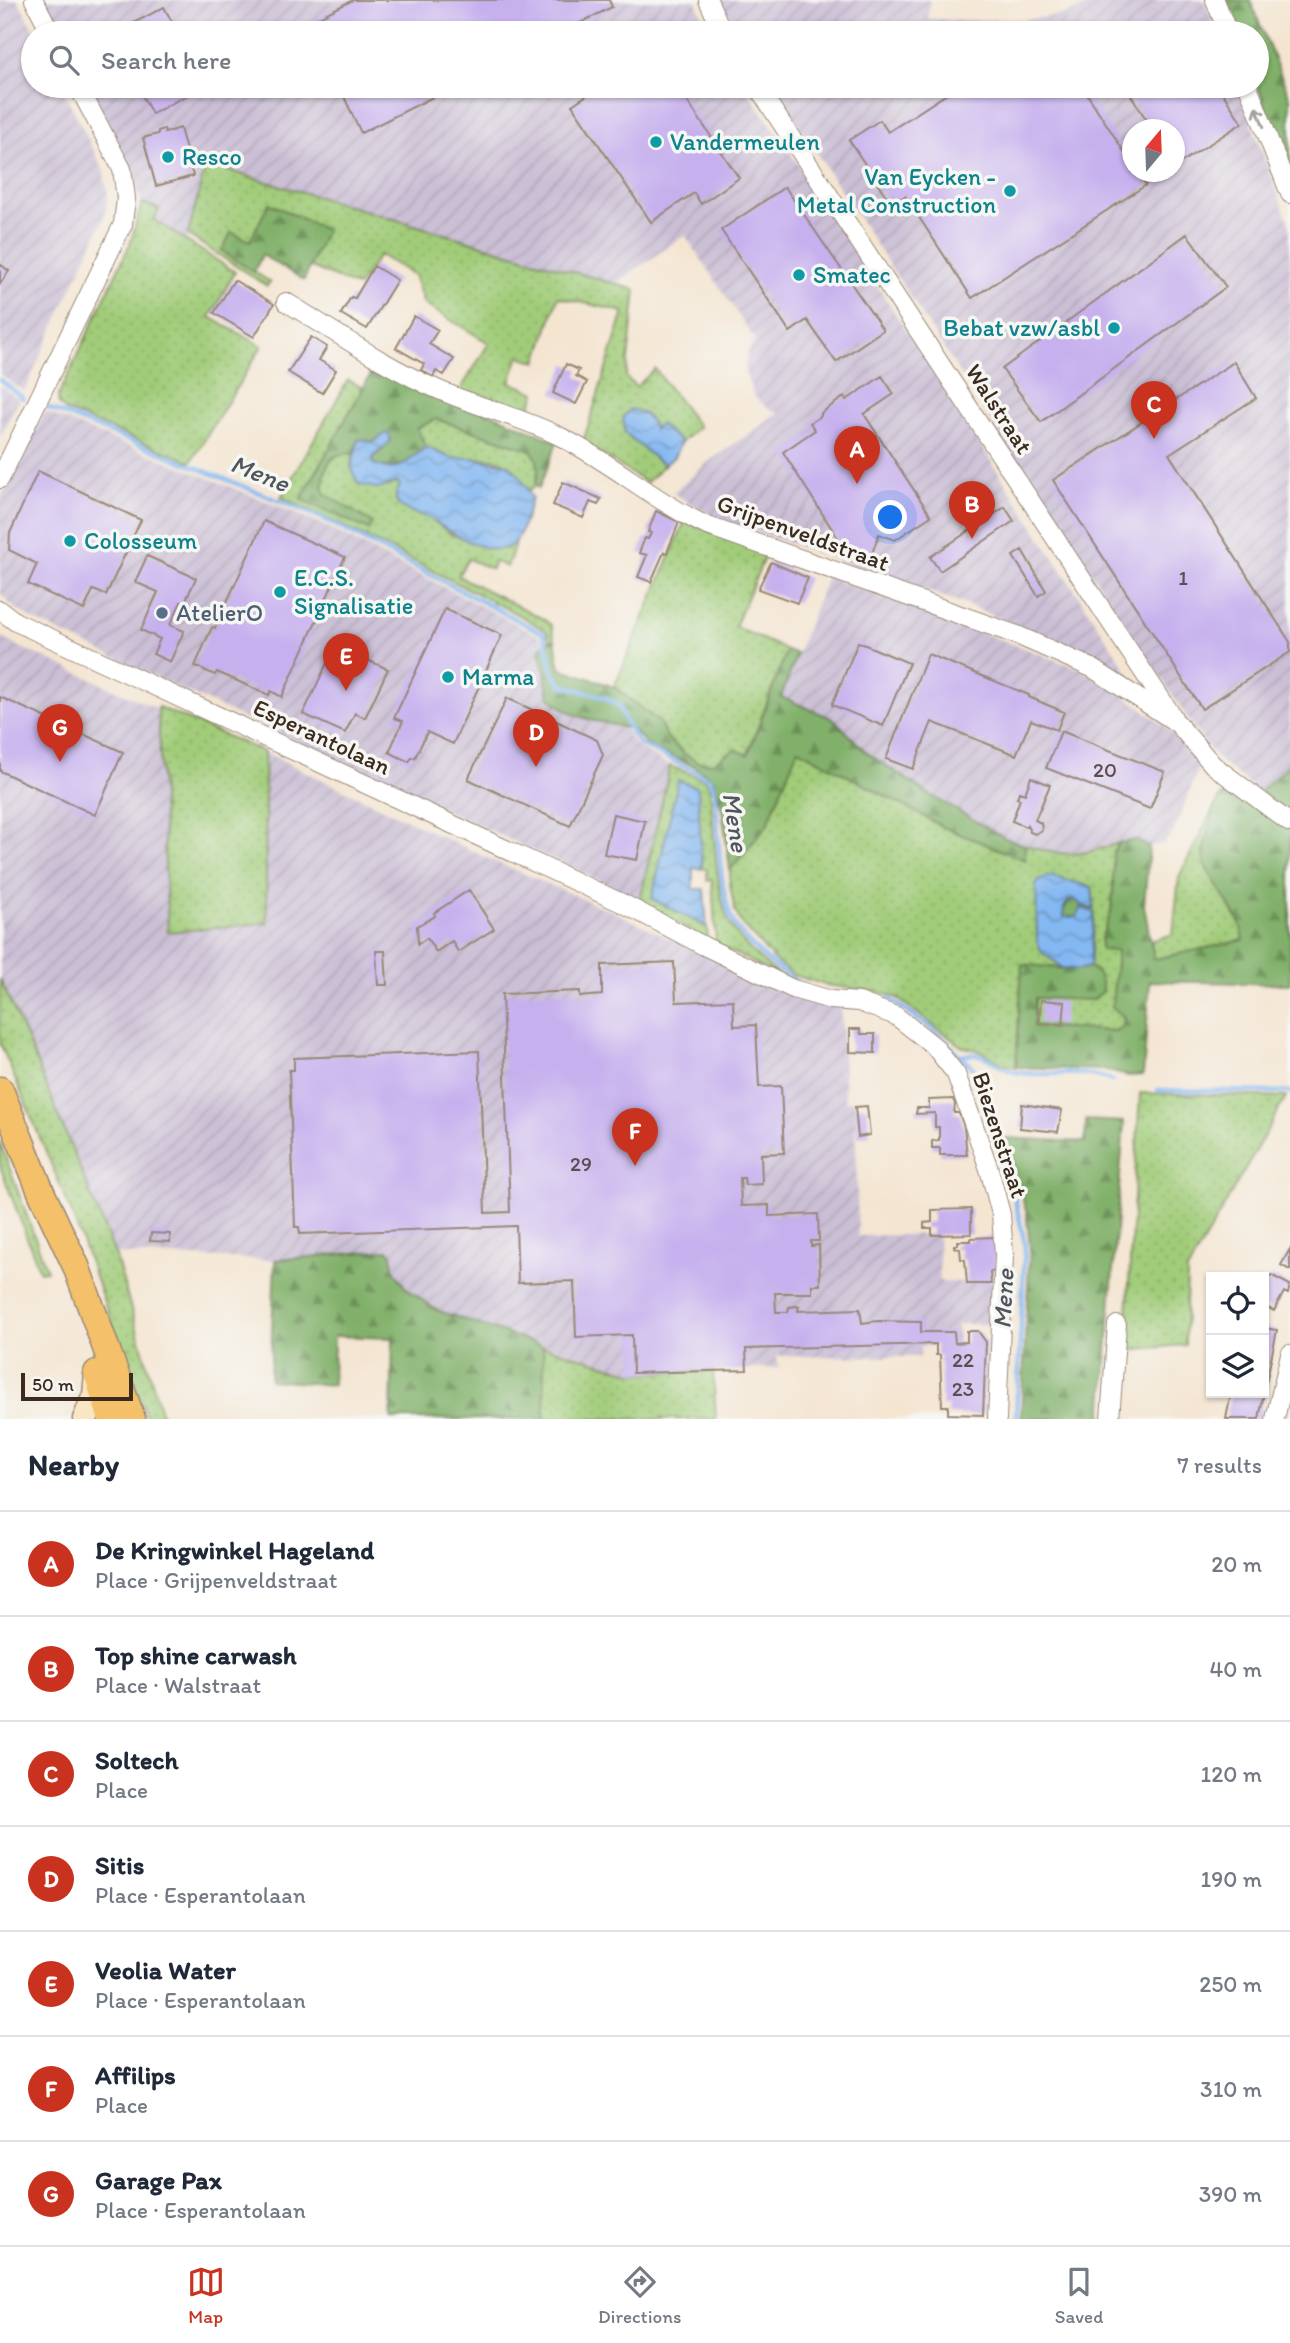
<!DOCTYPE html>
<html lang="en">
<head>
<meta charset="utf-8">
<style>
  :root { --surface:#fff; --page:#f6f6f7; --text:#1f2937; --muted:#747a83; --line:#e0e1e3; --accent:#c8321e }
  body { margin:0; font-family:Itim,sans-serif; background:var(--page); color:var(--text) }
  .controls { position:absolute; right:21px; bottom:21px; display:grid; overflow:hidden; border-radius:0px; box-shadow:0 2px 5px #0004 }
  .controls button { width:63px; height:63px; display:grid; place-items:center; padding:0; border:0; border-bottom:2px solid var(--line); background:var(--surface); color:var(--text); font:35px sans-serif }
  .compass { position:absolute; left:1122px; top:119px; width:63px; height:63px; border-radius:50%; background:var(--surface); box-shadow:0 2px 5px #0004; rotate:19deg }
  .scale { position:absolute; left:21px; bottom:18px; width:112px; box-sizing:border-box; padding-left:7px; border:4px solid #3b2a1e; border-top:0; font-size:19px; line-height:24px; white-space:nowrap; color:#3b2a1e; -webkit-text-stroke:5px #f6f6f2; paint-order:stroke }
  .you { position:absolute; left:891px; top:518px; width:24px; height:24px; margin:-18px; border:5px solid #fff; border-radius:50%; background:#1a73e8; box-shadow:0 0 0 10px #1a73e833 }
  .badge { display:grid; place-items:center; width:46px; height:46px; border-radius:50%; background:var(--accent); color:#fff; font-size:23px; font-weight:700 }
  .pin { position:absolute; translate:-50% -58px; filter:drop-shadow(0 2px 4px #0008) }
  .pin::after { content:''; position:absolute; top:37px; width:24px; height:21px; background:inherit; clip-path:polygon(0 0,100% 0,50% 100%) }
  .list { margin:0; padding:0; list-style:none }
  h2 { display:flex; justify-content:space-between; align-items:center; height:91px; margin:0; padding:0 28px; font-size:30px }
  h2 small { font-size:23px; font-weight:400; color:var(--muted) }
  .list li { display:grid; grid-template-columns:46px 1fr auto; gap:21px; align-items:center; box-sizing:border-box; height:105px; padding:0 28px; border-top:2px solid var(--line) }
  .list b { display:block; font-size:26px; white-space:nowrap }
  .list p { margin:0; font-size:23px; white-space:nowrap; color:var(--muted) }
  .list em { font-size:23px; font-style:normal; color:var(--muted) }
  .icon { flex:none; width:38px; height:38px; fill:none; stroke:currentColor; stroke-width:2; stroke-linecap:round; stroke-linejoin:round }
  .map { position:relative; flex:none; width:1290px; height:1419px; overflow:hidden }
  .search { position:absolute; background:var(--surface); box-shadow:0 2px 5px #0004; left:21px; right:21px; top:21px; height:77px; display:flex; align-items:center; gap:18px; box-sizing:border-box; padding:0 24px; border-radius:38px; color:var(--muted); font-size:26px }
  .sheet { height:826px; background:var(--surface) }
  nav { display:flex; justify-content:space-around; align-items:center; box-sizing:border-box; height:98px; border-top:2px solid var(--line); background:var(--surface); font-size:19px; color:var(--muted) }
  nav a { display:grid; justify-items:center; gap:4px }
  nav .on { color:var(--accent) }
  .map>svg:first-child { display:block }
</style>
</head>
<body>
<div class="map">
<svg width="1290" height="1419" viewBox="0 0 1290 1419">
  <defs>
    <pattern id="industrial-furrows" width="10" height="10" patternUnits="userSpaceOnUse" patternTransform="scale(1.75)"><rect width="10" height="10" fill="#cbbfd5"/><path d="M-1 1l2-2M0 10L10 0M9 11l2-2" fill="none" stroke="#afa4b6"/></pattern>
    <pattern id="grass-dots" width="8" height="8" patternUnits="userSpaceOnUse" patternTransform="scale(1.75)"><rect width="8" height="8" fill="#a1cc79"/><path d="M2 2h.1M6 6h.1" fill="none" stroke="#8caf68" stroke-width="1.8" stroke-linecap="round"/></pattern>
    <pattern id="forest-firs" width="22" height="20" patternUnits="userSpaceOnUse" patternTransform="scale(1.75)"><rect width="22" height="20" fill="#80b069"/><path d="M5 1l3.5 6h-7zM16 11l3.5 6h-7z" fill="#6a8f56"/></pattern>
    <pattern id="water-waves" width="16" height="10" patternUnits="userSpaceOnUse" patternTransform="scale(1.75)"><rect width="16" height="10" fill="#84b8f2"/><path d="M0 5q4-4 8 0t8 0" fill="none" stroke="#6d96c3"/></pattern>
  </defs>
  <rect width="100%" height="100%" fill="#f6f6f2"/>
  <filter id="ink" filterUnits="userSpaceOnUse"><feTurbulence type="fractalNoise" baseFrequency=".0143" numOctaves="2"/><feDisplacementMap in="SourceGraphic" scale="14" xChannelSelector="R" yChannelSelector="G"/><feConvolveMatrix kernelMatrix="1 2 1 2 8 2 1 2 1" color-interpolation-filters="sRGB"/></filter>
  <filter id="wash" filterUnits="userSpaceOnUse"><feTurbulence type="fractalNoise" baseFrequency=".00686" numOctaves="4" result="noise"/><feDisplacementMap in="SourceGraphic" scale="28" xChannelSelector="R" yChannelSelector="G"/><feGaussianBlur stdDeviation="1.57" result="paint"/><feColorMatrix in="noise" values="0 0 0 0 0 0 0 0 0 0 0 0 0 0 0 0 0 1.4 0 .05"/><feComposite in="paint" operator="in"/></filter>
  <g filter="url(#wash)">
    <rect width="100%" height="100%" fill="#f4e5d1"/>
    <path fill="url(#industrial-furrows)" fill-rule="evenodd" d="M0 0H18L35 33 33 86H61L103 169 108 195 105 216 24 392 0 374Z
      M42 0H695L710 33H60Z
      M720 0H930L928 18 950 20H1023L1066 14 1104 0H1204L1217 33H741Z
      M88 86H744L802 170 1139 689 1059 644 968 605 712 516 673 493 708 462 779 413 766 407 754 396 745 372 747 353 755 340 685 235 615 284 206 165 186 240 154 219 158 209 142 203 121 147Z
      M773 86H1237L1290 225V763L1260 792 1222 763 1205 744 1006 444ZM1132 130H1174V172H1132Z
      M0 386 19 399 0 437Z
      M45 412 317 522 541 637 544 645 540 649 548 691 557 704 573 714 624 728 636 746 670 766 639 904 603 882 258 725 32 619 12 606 0 593V500Z
      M827 577 1081 669 1131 700 1171 731 1200 764 1174 831 1164 843 1149 847 1136 840 1071 855 1052 854 1025 845 1005 838 932 796 891 769 866 752 834 719 780 697Z
      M0 635 11 643 158 709 168 932 267 923 264 752 491 860 616 913 795 998 841 1005 845 1101H855L858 1236 938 1234 940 1281 1000 1284 997 1324H957L958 1344 921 1346 920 1357 776 1356 779 1368 633 1373 436 1310 405 1287 393 1268 392 1254 388 1250 275 1260 115 1254 27 1039 0 979Z"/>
    <path fill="url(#grass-dots)" stroke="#6e7b4c" stroke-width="2" d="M206 164 636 290 626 377 636 387 655 369 699 427 681 442 659 424 654 431 653 424 645 414 623 417 625 433 658 461 665 464 646 483 583 442 624 312 558 297 537 362 519 356 510 382 536 393 526 418 458 394 489 343 424 304 414 275 379 255 358 287 309 266 325 230 249 241 222 251 270 282 267 286 188 235Z
      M142 203 159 209 154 220 235 272 210 317 262 346 191 462 66 411 59 404 58 397 130 244Z
      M348 380 363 388 301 499 369 530 372 523 324 493C322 482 325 462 336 456 341 453 348 454 353 453L351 467 359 484 388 486 397 482 400 485 397 491 408 511 430 518 452 535 508 547 516 541 507 567 494 561 492 569 468 559 458 576 542 618 551 625 555 640H550L546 631 523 617 392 550 281 497Z
      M436 419 531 450C541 463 539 470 535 486L527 491C521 481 518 470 507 464 483 450 450 468 427 447 422 443 419 433 417 428Z
      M685 521 766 553 735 627 787 650 747 755 729 752 713 763 698 762 686 755 668 739 659 722 614 687Z
      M158 707 264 752 267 923 168 932Z
      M797 748 945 828 1024 859 1025 845C1065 858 1080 856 1119 843L1113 852V893L1111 912 1101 939 1117 951 1112 1007 1123 1016V1026L1115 1031 1034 1026 1035 997 1093 1000 1097 972 1090 967 1094 912 1080 908 1082 906 1093 909 1092 887 1050 876 1041 951 1062 968 1022 965 1016 1067 1002 1064 983 1052 961 1046 897 998 880 992 825 985 793 975 776 962 742 924 735 911 730 885V870L767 825Z
      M670 766 706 780 710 787C714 822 715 900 732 927 744 947 763 962 781 977L716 944 712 880 707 881V869H702L697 787 678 781 652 898 707 927 708 940 639 904Z
      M1215 805 1204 848V864L1240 923 1244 940 1154 960 1151 941 1173 934 1179 877Z
      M0 979 27 1039 115 1254 163 1419H147L69 1206 0 1043Z
      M1140 1093 1286 1097 1187 1271 1185 1345 1125 1350Z
      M0 1142 47 1271 40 1272 0 1166Z
      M543 1346 633 1373 713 1371 716 1419H545Z"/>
    <path fill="url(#forest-firs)" stroke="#5e6d44" stroke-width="2" d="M1225 0H1250L1290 98V174L1257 85V33H1237Z
      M269 203 326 230 304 280 262 255 254 272 222 251 231 232 250 241Z
      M385 367 557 442 539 488 535 486C539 471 541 463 531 450L436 419 417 428 426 447C407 466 398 471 373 464V458L385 447 380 437 374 442 359 439 353 453C348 454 341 453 336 456 325 462 322 482 324 493L372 523 369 530 301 499 371 374Z
      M550 640H555L560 668 614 687 659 722 668 739 686 755 698 762 713 763 735 749 748 755 787 650 797 654 781 697 834 719 866 752 891 769 932 796 1005 838 1025 845V860L945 828 798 749 767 825 730 870 722 809 713 779 692 765 649 747 632 729 591 720 573 714 557 704 549 696 540 649Z
      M1290 763V814L1260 792Z
      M1230 791 1244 796 1290 828V984L1150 981 1143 1075 1128 1076 1104 1070 1016 1067 1022 964 1075 970 1090 967C1100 974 1102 980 1102 992L1093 1000 1035 998 1034 1026 1115 1031 1123 1026V1016L1112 1007 1117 951 1101 950V939L1111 912 1113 893V852L1119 843 1136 840 1149 847 1144 906 1154 959 1244 940 1240 923 1204 864V848L1215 805 1222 795Z
      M1071 899 1079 901 1082 906 1077 917H1064L1063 911Z
      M1086 1120 1124 1122 1102 1419H1021L1030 1246 1026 1211 1005 1138 1085 1142Z
      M388 1250 392 1254 393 1268 405 1287 436 1310 543 1346 545 1419H391L393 1338 334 1336 333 1385 270 1380 275 1260Z"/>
    <path fill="url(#water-waves)" stroke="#607188" stroke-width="2" d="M630 409C643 412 651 417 654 430L659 424 681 442 674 457 665 464 658 461 625 433 623 417Z
      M386 433 390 435V442L373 457V464L391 469 403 465 426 447 451 458H473L508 464 519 475 532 498C527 511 524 528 517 539 500 566 450 532 434 521 423 513 409 514 399 505 393 499 397 492 400 485L397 482 379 489 358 484 351 467 359 439 374 442Z
      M678 780 698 788 702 869 693 868V889H704L707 927 652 899Z
      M1050 876 1092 887 1094 909 1082 906 1074 899C1065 901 1062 909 1064 917H1077L1080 908 1094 912 1090 967 1075 970 1062 968 1041 951 1037 941 1036 884 1041 879Z"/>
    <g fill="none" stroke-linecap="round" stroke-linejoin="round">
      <path stroke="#84b8f2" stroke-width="4.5" d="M0 380 23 398
        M46 407 322 518 544 634 554 675 562 685 606 698 619 706 626 723 639 744 710 779 715 792C718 825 719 888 731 917 740 940 777 969 797 982
        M860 995 891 1000 932 1029 974 1069 1005 1155 1025 1244 1016 1419
        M960 1056C993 1050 989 1066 1015 1072 1048 1078 1081 1067 1112 1081
        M1158 1090 1290 1092"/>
    </g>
    <g id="blocks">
      <path fill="#c6b0ee" d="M353 0H609L612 7 560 33H314L309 22Z
        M164 7 178 33H115Z
        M1190 24 1196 33H1176Z
        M137 86H204L152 114Z
        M339 86H455L361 133Z
        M601 86H626L628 89 634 86H677L739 178 701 204 694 193 651 222 572 105Z
        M959 86H1082L1132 164V172H1137L1146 185 972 298 905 196 892 205 849 140 880 120 888 132Z
        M1125 86H1218L1242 123 1177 165 1175 162V130H1153Z
        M180 128 193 176 156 186 143 138 158 134V131L164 129 165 133Z
        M785 187 883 330 836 362 807 320 790 332 721 230Z
        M1187 234 1226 287 1041 422 1002 369Z
        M0 264 9 271 0 284Z
        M374 266 397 280 367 329 341 314 351 297 355 298Z
        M234 280 274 304 254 337 214 313Z
        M414 316 438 330 429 344 454 359 444 375 436 371 433 377 421 370 424 364 396 348Z
        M311 337 327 347 319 360 336 370 322 393 288 372Z
        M1234 362 1256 398 1169 454 1290 642V652L1202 709 1053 480Z
        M566 364 579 370 576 376 587 382 576 404 553 393Z
        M882 376 894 394 864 414 931 516 895 540 879 534 871 556 841 543 783 452 815 430 810 423 821 416V413L844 397 846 400 851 397Z
        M38 471 141 520 106 595 93 590 84 610 28 584 37 564 9 550 10 533Z
        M563 482 601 499 598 505 590 502 583 518 553 505Z
        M1005 507 1014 521 940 571 930 557Z
        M656 511 679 522 667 553 664 552 651 582 638 577 647 555 639 553 645 538 648 539 651 533 648 532Z
        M264 521 345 557 282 697 271 691 269 695 217 672 215 675 195 666 212 627 215 628Z
        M1022 550 1046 591 1038 596 1013 556Z
        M147 556 196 578 185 602H181L170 625 184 631 170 662 153 654 160 639 141 630 158 592 135 582Z
        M771 562 808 578 797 603 758 589Z
        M445 609 502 635 453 744 427 732 415 758 412 757 409 762 389 752 403 721 394 718Z
        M858 642 909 663 883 726 832 705Z
        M335 646 388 669 365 718 355 713 345 733 303 714Z
        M928 654 1029 695V697L1064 712 1057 730 1031 720 1016 755 932 722 913 769 886 759Z
        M0 697 123 752 95 815 0 771Z
        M507 698 597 740 603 755 570 826 468 779Z
        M1061 731 1165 772 1150 809 1046 768Z
        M1031 777 1050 785 1035 820 1041 823 1042 830 1035 834 1030 832 1027 825 1026 827 1012 821 1020 799 1017 798 1019 792 1025 794Z
        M613 814 645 821 637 860 604 854Z
        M469 890 494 929 458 952 452 941 436 952 427 938 418 944 417 926 435 916 434 913Z
        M376 951H385L387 985H378Z
        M674 962 676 1002 733 1000 734 1026 756 1025 759 1087 781 1086 784 1153 761 1154 762 1184 745 1185 744 1178H740L741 1206 769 1205V1216L818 1214 819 1241H811V1246L819 1245 820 1285H812V1293H775L776 1312H788L789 1307 799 1306 798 1311 860 1309 862 1323 878 1321 921 1322V1332H954L955 1343 967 1342V1331H978L986 1342 983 1415 948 1414V1406H942L940 1355H936V1344L746 1349 747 1370 633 1373 632 1335 576 1337 574 1281 518 1283 516 1226 300 1234 299 1227H295L289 1070H294V1058L479 1051 485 1213 510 1212 502 994 580 991V997L602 995V965Z
        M1041 1000 1065 1002 1063 1025 1039 1023Z
        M850 1029H860L861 1034H875V1053L850 1052Z
        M953 1099 955 1104 954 1113H959L964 1127 967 1155H940V1148H932V1141L939 1140V1127H935V1113L916 1114 917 1108H929V1100Z
        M1022 1104 1062 1110 1058 1132 1020 1128Z
        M867 1106 870 1135 858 1137 855 1107Z
        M971 1209V1234L932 1235V1228H924V1223L932 1222V1210Z
        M151 1233 170 1234V1242L150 1241Z
        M995 1237V1271L990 1272 991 1284H967L965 1260 961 1259 960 1249 954 1248V1245H958V1241H971V1238Z
        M1290 1249V1270L1281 1265Z
        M1271 1275 1290 1285 1288 1294 1284 1292 1274 1311 1264 1306V1289Z
        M1264 1328 1277 1330 1265 1388H1264Z
        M1231 1393H1264L1259 1419H1226Z"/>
    </g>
  </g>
  <g filter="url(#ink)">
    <use href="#blocks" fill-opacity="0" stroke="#988878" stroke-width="2"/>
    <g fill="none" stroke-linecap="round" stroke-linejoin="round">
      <defs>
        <path id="street" d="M34 0 51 33
          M708 0 723 33
          M1215 0 1228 33
          M757 86 1173 717
          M1248 86 1290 194
          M286 302C334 331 387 368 439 390 478 407 521 417 559 436 610 461 653 500 705 525L1017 635 1092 668 1177 723 1213 765 1290 823
          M0 479 123 224 126 198 122 169 78 86
          M0 610 16 622 626 905 704 946 793 989 831 1000 859 1002 896 1016 934 1046 956 1074 989 1169 1001 1214 1004 1255 997 1419
          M1110 1419 1117 1325
          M1275 1419 1290 1354"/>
        <path id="secondary" d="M85 1419 95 1395 97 1374"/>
        <path id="primary" d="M0 1090 42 1194 76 1266 132 1419
          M97 1373 112 1419"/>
      </defs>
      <use href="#street" stroke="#988878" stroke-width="20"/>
      <use href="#secondary" stroke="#988878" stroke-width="27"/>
      <use href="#primary" stroke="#988878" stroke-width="29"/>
      <use href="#street" stroke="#fff" stroke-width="18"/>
      <use href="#secondary" stroke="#fbe6c4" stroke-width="24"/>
      <use href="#primary" stroke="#f4c16b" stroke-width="26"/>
    </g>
    <defs><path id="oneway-shaft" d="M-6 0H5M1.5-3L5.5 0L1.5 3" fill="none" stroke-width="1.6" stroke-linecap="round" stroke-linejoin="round" transform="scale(1.75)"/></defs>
    <use stroke="#a79f9a" href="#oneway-shaft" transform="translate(1260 117) rotate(-111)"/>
  </g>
  <g fill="#0f9aa8" stroke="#f6f6f2" stroke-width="2.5">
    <circle cx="656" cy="142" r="7"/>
    <circle cx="168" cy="157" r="7"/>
    <circle cx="1010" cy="191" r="7"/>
    <circle cx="799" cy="275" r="7"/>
    <circle cx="1114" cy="328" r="7"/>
    <circle cx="70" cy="541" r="7"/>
    <circle cx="280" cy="592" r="7"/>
    <circle cx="448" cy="677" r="7"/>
  </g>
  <circle fill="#5c6f8a" stroke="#f6f6f2" stroke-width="2.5" cx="162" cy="613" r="7"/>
  <g text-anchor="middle" stroke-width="7" stroke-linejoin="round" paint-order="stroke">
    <g font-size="21" fill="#5e4c52">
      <text x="1183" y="585">1</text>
      <text x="1105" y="777">20</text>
      <text x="581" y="1171">29</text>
      <text x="963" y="1367">22</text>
      <text x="963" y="1396">23</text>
    </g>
    <g font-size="24" fill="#0d838f" stroke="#f6f6f2" text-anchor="start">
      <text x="670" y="150">Vandermeulen</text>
      <text x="182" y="165">Resco</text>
      <text x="996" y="185" text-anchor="end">Van Eycken -<tspan x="996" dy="28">Metal Construction</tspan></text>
      <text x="813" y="283">Smatec</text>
      <text x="1100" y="336" text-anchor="end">Bebat vzw/asbl</text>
      <text x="84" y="549">Colosseum</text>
      <text x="294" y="586">E.C.S.<tspan x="294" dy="28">Signalisatie</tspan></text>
      <text x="462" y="685">Marma</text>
    </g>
    <g font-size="24" fill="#3b2a1e" stroke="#f6f6f2">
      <text transform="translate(999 409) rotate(57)" y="8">Walstraat</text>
      <text transform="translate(803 533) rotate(20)" y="8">Grijpenveldstraat</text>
      <text transform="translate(322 737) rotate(25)" y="8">Esperantolaan</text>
      <text transform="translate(1000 1135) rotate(72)" y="8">Biezenstraat</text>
    </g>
    <g font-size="24" fill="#4e5e75" stroke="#f6f6f2" text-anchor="start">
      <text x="176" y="621">AtelierO</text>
    </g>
    <g font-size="26" font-style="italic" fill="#51555e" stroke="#f6f6f2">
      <text transform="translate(260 473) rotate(22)" y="9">Mene</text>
      <text transform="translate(736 822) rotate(81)" y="9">Mene</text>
      <text transform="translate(1003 1299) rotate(-87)" y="9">Mene</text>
    </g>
  </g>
</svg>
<div class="controls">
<button><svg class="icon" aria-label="locate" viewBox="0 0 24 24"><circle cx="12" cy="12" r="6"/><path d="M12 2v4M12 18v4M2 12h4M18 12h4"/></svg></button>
<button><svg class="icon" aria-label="layers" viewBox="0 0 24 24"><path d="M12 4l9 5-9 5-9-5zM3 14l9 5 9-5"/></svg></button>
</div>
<svg class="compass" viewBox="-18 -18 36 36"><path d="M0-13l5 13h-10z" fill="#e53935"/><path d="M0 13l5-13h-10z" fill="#747a83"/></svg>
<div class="scale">50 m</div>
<div class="you"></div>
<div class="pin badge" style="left:857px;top:484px">A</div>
<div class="pin badge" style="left:972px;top:539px">B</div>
<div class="pin badge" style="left:1154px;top:439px">C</div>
<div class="pin badge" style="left:536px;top:767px">D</div>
<div class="pin badge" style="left:346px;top:691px">E</div>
<div class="pin badge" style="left:635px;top:1166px">F</div>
<div class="pin badge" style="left:60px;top:762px">G</div>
<div class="search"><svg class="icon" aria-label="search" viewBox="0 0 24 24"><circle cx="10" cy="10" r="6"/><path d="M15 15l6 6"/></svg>Search here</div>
</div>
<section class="sheet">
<h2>Nearby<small>7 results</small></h2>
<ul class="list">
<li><span class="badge">A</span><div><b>De Kringwinkel Hageland</b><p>Place · Grijpenveldstraat</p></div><em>20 m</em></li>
<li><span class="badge">B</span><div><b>Top shine carwash</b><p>Place · Walstraat</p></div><em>40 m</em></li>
<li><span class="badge">C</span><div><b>Soltech</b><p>Place</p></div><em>120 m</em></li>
<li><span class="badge">D</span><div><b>Sitis</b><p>Place · Esperantolaan</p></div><em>190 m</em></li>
<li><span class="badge">E</span><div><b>Veolia Water</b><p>Place · Esperantolaan</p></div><em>250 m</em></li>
<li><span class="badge">F</span><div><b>Affilips</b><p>Place</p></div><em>310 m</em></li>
<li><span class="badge">G</span><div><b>Garage Pax</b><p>Place · Esperantolaan</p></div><em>390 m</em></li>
</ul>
</section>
<nav>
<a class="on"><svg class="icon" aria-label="map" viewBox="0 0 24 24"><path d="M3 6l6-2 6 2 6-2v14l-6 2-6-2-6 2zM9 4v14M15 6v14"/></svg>Map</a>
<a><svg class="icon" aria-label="directions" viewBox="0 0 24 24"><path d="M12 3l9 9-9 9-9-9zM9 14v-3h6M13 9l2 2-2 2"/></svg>Directions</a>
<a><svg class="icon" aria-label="saved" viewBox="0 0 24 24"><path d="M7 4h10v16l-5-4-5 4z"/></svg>Saved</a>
</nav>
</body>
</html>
